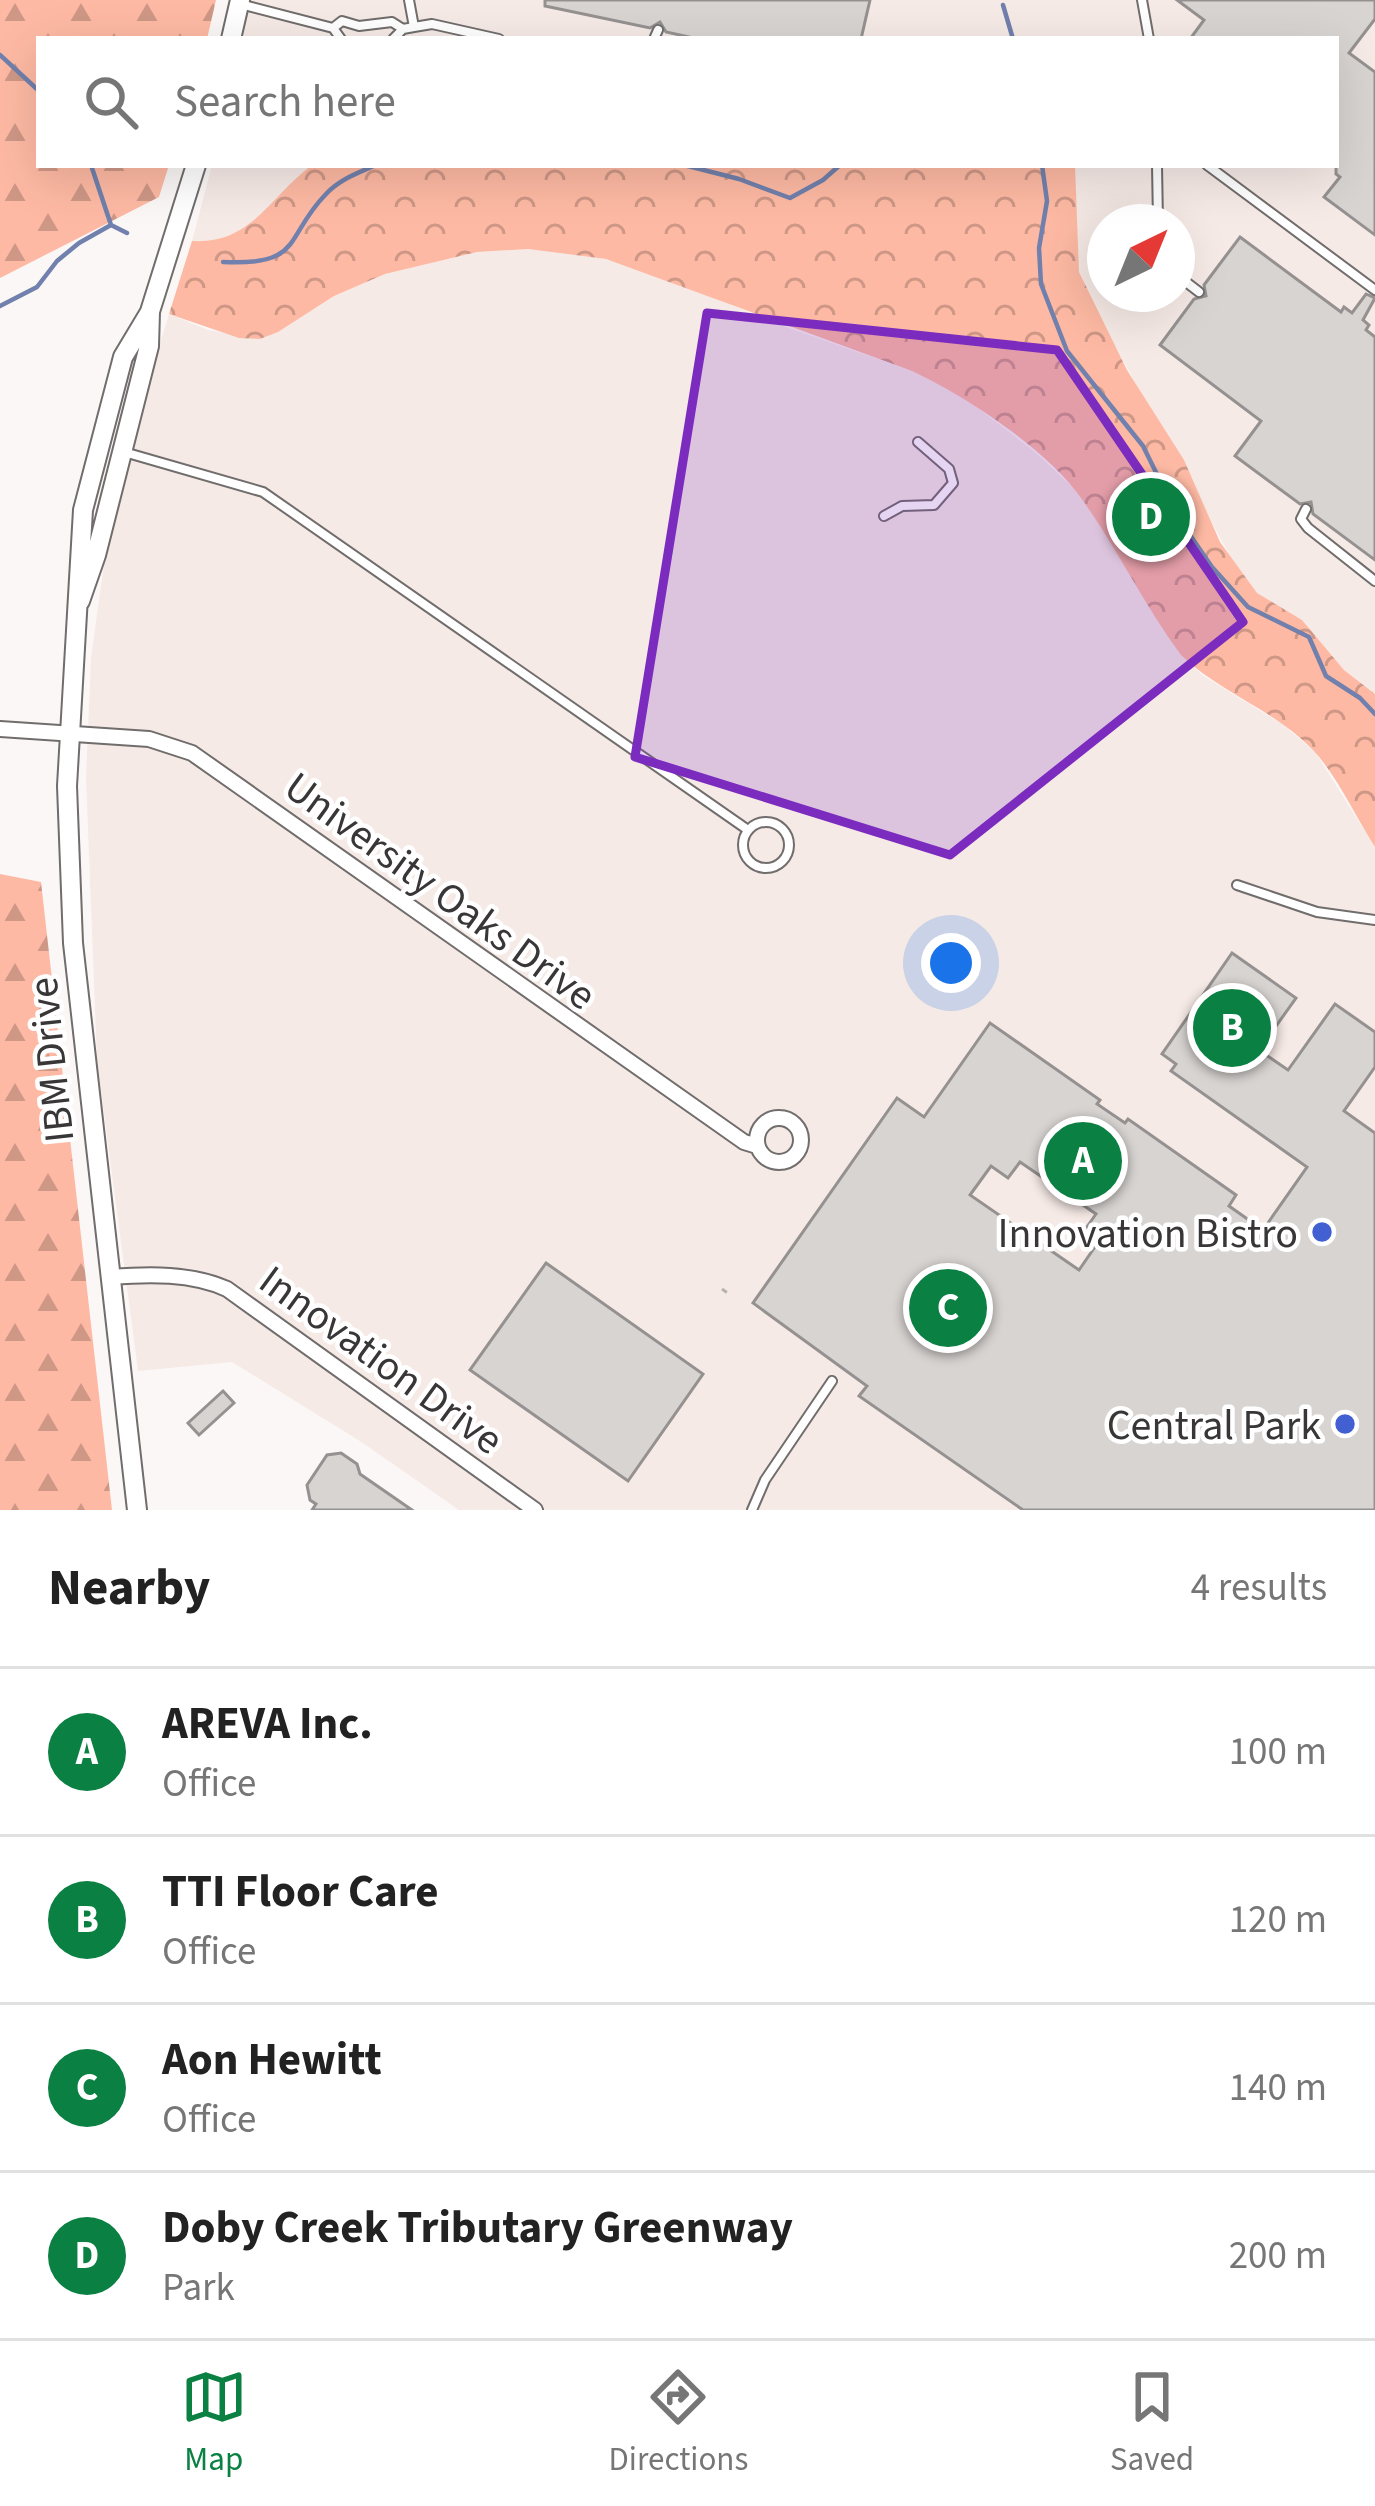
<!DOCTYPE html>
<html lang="en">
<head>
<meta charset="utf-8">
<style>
  :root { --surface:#fff; --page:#f6f6f6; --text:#222; --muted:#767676; --line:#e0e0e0; --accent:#0b8043 }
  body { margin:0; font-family:"Source Sans 3",sans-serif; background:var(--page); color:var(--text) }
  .compass { position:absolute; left:1087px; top:204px; width:108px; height:108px; border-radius:50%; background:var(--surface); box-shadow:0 12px 48px #0002; rotate:43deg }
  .you { position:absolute; left:951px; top:963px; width:42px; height:42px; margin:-30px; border:9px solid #fff; border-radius:50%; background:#1a73e8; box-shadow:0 0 0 18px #1a73e833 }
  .badge { display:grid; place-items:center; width:78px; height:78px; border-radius:50%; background:var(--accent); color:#fff; font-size:39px; font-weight:700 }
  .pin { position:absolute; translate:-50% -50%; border:6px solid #fff; box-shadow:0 3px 12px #0006 }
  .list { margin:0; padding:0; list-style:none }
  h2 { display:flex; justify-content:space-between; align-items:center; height:156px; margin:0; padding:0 48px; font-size:51px }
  h2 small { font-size:39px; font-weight:400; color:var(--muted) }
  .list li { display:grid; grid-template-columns:78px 1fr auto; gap:36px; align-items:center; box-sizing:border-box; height:168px; padding:0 48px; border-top:3px solid var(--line) }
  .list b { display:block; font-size:45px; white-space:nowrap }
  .list p { margin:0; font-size:39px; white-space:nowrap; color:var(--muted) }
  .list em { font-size:39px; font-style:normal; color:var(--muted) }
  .icon { flex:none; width:66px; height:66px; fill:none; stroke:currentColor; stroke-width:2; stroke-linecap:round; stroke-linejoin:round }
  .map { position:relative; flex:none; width:1375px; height:1510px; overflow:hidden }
  .search { position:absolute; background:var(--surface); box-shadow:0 12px 48px #0002; left:36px; right:36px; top:36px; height:132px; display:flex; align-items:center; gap:30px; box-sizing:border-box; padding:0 42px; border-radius:0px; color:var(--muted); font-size:45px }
  .sheet { height:828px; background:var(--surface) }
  nav { display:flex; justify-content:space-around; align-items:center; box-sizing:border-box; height:168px; border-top:3px solid var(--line); background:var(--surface); font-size:33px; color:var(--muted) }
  nav a { display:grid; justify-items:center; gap:6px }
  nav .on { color:var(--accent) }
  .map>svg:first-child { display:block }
</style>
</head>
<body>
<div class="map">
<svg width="1375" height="1510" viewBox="0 0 1375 1510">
  <defs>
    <pattern id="forest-firs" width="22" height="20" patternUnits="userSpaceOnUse" patternTransform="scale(3)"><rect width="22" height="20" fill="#fdb9a3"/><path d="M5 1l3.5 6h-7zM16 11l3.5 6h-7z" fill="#ce9786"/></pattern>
    <pattern id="park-crowns" width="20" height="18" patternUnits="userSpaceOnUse" patternTransform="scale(3)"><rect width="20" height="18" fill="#fdb9a3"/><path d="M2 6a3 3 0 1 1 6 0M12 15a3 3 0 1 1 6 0" fill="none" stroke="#ce9786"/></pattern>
  </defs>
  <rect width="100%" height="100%" fill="#fbf7f6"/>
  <path fill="#f6eae6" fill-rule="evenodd" d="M249 0H1375V694L1344 670 1302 620 1257 594 1242 578 1101 320 1079 272 1076 242 1075 165H1336V39H241ZM1105 222H1177V294H1105Z
    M212 165H312L246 228 211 242 192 241Z
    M528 249 606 259 664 278 783 326 912 371 957 392 1036 453 1078 492 1181 654 1202 675 1282 724 1315 752 1375 847V1510H459L363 1443 232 1362 138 1371 97 1061 86 777 91 658 104 564 140 409 169 314 208 330 260 339 278 332 334 296 385 274 477 252Z"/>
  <path fill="url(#forest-firs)" d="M0 0H216L207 39H39V165H169L159 197 0 278Z
    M0 874 41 882 112 1510H0Z"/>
  <path fill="url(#park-crowns)" d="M312 165H1075L1079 272 1127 370 1184 460 1220 542 1257 593 1302 620 1344 670 1375 694V847C1355 816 1338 777 1313 750 1275 710 1220 693 1181 655 1144 605 1117 548 1081 498 1048 450 964 395 912 371L606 259 528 249 477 252 385 274 334 296 278 332 260 339 239 338 169 314 192 241C252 244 269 197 312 165Z"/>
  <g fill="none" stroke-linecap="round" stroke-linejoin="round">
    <path stroke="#7180ac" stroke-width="4.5" d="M1003 5 1013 39
      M0 55 39 91
      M91 165 111 225
      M684 165 739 179 790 198 823 180 840 165
      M1042 165 1047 201 1039 248 1041 284 1067 351 1143 446 1179 519 1212 567 1248 607 1309 637 1326 676 1360 698 1375 714
      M111 225 127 233
      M223 262C304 266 284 237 326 194 340 179 358 173 376 165
      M0 306 37 287 57 261 79 243 111 225"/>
  </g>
  <path fill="#d8d4d2" stroke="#949190" stroke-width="3" fill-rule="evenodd" d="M545 0H870L861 39H698L666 32 660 22 650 28 545 6Z
    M1177 0H1375V19L1349 53 1375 72V235L1324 197 1340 177 1336 174V39H1190L1204 20Z
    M1240 237 1341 312 1344 307 1352 313 1366 294 1375 298 1363 320 1369 325 1366 330 1375 337V560L1313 514 1311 502 1300 504 1235 456 1261 421 1160 345 1194 299 1206 296 1204 285Z
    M1232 953 1296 998 1259 1050 1288 1070 1335 1004 1375 1032V1067L1344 1111 1375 1133V1510H1023L859 1396 867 1386 753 1303 897 1098 924 1117 990 1023 1100 1100 1097 1104 1125 1123 1128 1119 1236 1195 1229 1206 1263 1230 1307 1167 1171 1071 1176 1064 1162 1054ZM1020 1162 1096 1214 1084 1231 1099 1241 1079 1270 970 1195 991 1166 1008 1178Z
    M546 1263 703 1374 628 1481 470 1370Z
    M223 1391 234 1403 199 1435 188 1423Z
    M341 1453 357 1464 360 1474 412 1510H312L316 1504 310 1500 307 1485 327 1455Z"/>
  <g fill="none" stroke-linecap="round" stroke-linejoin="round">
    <defs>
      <path id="lane" d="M1142 0 1149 39
        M240 4 333 28 342 21 359 26 392 22 403 29
        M414 27 432 24 499 39
        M333 28 341 39
        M393 39 403 29 414 27 409 0
        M654 39 658 30
        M1157 165 1158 222
        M1207 165 1375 290
        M1177 275 1199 292
        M124 452 263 492 748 830
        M1306 509 1301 519 1308 528 1375 581
        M884 516 902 506 934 505 953 483 949 469 918 442
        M743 845a23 23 0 1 1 46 0a23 23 0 1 1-46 0Z
        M1237 885 1317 912 1375 920
        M752 1510 765 1480 832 1381"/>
      <path id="street" d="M0 729 149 739 192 753 744 1142 757 1146
        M757 1140a22 22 0 1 1 44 0a22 22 0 1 1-44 0Z
        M111 1277C149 1274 191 1273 227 1289L535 1510"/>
      <path id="secondary" d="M231 39 240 0
        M147 321 196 165
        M80 601 96 555 149 346 150 312 123 357 83 510 67 786 73 943 137 1510"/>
    </defs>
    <use href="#lane" stroke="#706d6c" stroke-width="12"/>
    <use href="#street" stroke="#706d6c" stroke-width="18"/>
    <use href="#secondary" stroke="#706d6c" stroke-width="22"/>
    <path stroke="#b6b3b2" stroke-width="3" stroke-dasharray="6 6" stroke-linecap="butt" d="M722 1289 729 1294"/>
    <use href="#lane" stroke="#fff" stroke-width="8"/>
    <use href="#street" stroke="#fff" stroke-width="14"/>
    <use href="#secondary" stroke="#fff" stroke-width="18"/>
  </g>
  <path fill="#7b2cbf" fill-opacity="0.2" stroke="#7b2cbf" stroke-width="9" stroke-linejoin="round" d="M707 313 1057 350 1243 622 950 855 635 757Z"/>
  <g fill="#4360d3" stroke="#fff" stroke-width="4.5">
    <circle cx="1322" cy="1232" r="12"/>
    <circle cx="1345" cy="1424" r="12"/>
  </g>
  <g text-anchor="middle" stroke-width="9" stroke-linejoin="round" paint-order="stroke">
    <g font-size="42" fill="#383636" stroke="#fff">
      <text transform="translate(441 890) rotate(36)" y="15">University Oaks Drive</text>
      <text transform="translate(50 1060) rotate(-96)" y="15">IBM Drive</text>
      <text transform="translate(382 1359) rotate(36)" y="15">Innovation Drive</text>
    </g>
    <g font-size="42" fill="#383636" stroke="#fff" text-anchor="end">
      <text x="1298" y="1247">Innovation Bistro</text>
      <text x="1321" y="1439">Central Park</text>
    </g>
  </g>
</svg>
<svg class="compass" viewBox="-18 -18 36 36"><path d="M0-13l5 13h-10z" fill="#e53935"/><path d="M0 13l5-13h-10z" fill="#767676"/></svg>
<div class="you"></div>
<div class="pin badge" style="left:1083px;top:1161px">A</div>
<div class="pin badge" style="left:1232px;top:1028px">B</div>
<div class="pin badge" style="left:948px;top:1308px">C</div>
<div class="pin badge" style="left:1151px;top:517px">D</div>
<div class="search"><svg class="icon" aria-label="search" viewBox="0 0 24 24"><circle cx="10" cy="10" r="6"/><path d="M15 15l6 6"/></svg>Search here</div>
</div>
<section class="sheet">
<h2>Nearby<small>4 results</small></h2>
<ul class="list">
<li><span class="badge">A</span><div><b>AREVA Inc.</b><p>Office</p></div><em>100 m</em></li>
<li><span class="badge">B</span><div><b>TTI Floor Care</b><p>Office</p></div><em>120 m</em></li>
<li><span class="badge">C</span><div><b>Aon Hewitt</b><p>Office</p></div><em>140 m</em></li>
<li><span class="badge">D</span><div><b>Doby Creek Tributary Greenway</b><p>Park</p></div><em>200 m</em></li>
</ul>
</section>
<nav>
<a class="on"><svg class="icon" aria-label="map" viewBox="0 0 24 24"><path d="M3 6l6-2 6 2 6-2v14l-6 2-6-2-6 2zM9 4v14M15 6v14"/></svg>Map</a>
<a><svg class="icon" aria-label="directions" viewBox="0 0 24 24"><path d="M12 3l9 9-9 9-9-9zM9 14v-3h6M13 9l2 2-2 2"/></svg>Directions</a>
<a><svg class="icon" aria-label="saved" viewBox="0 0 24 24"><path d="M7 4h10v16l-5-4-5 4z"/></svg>Saved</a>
</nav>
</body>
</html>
